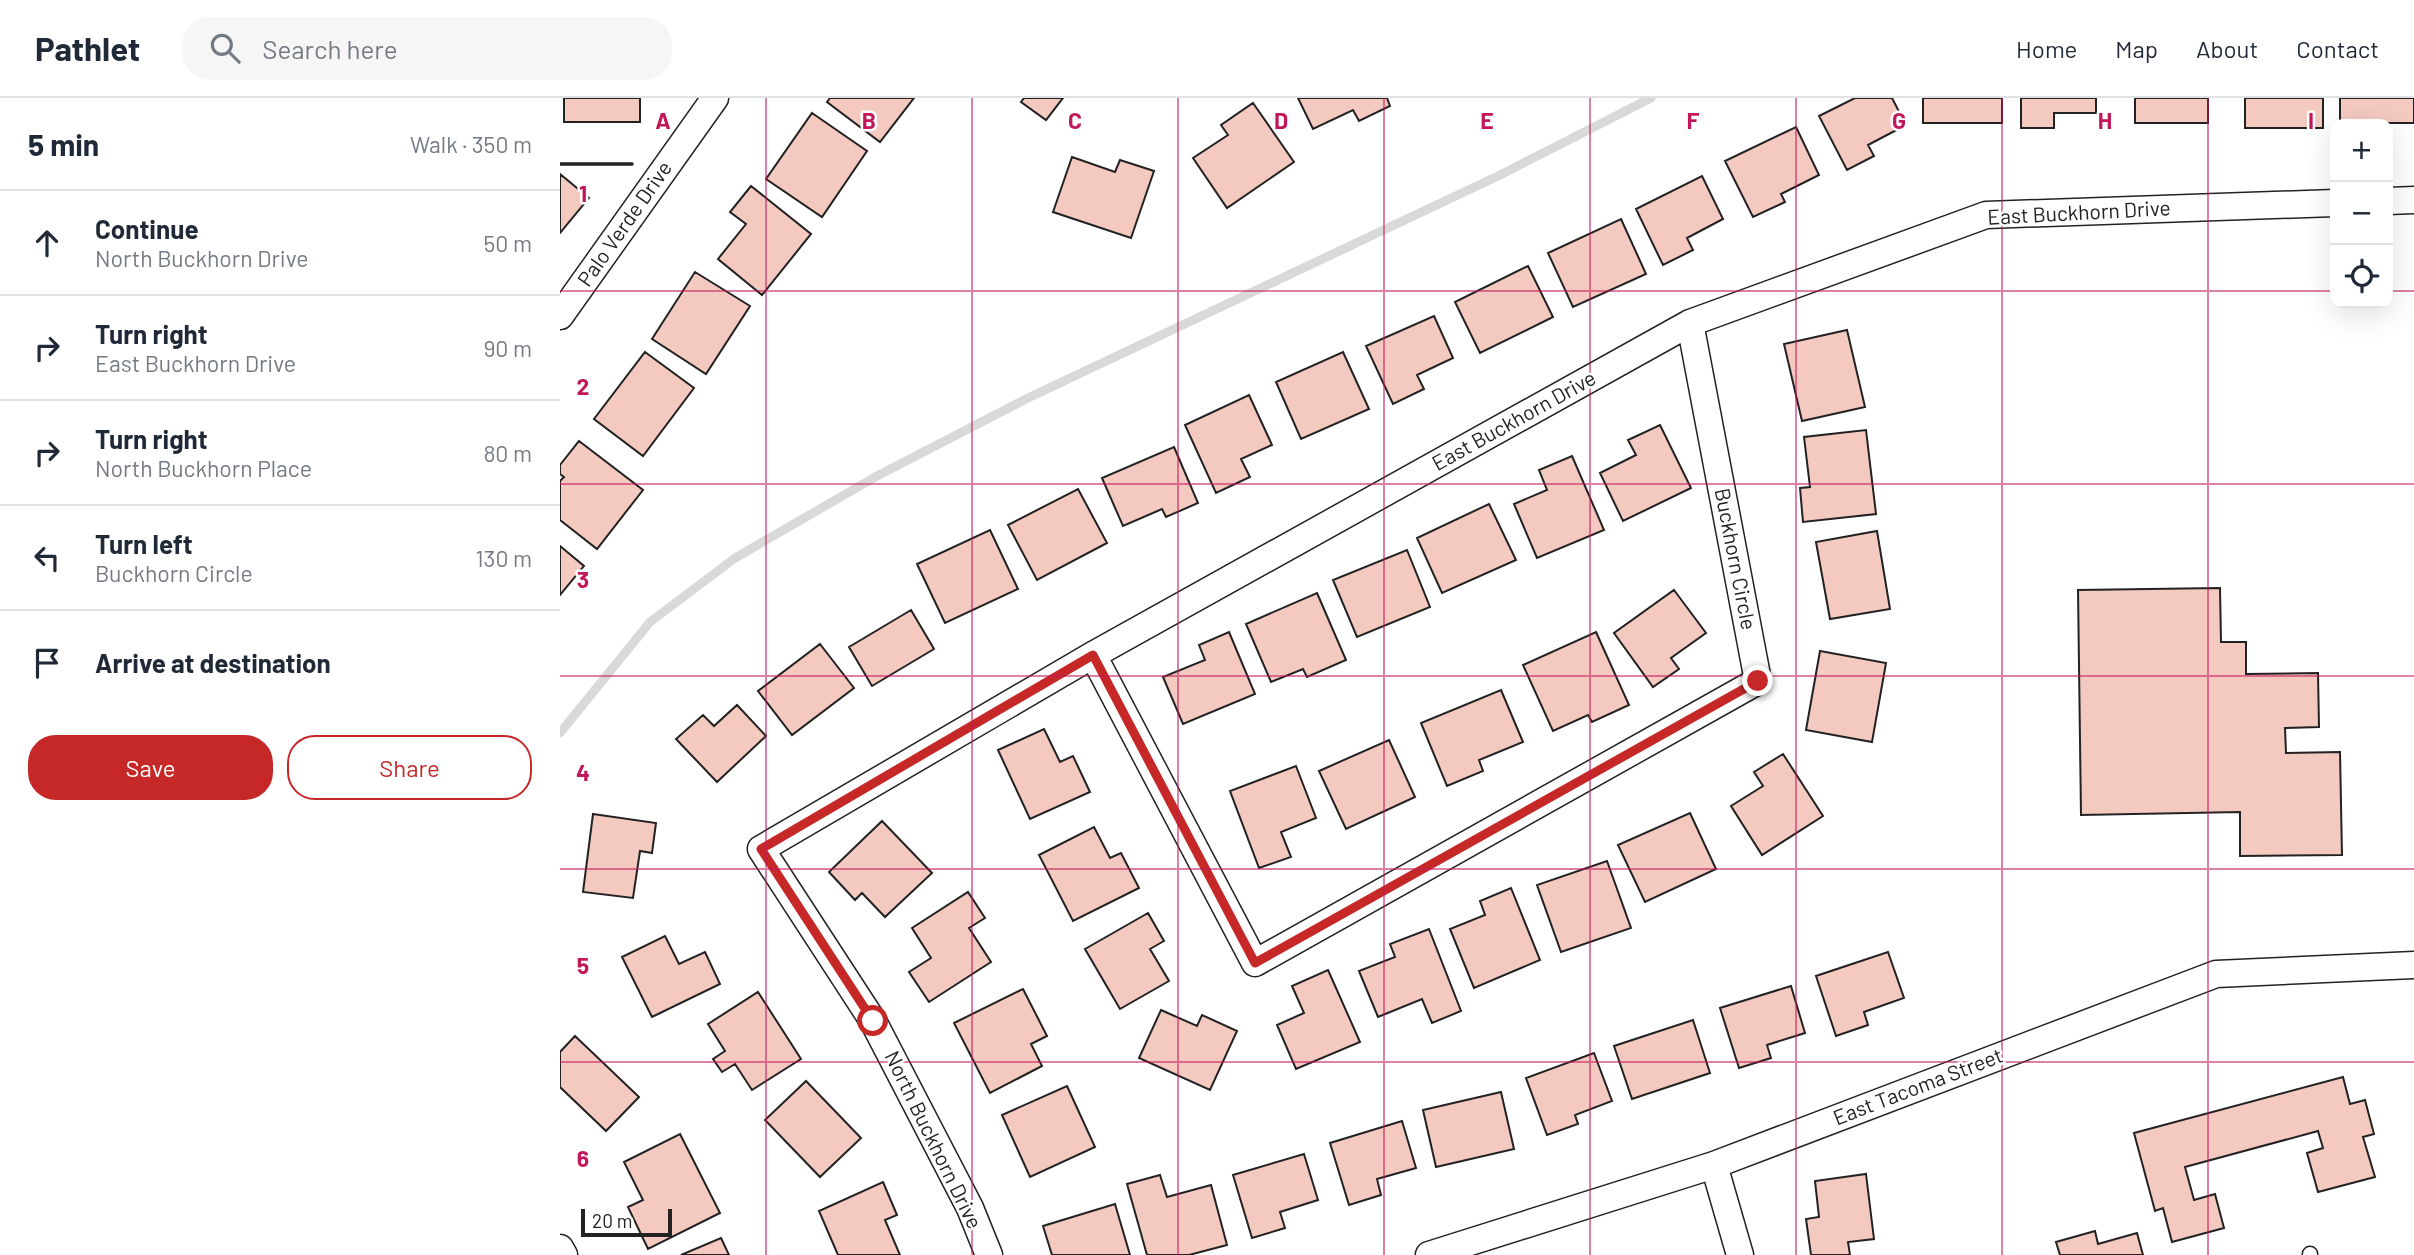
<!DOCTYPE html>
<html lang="en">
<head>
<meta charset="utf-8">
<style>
  :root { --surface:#fff; --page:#f6f6f7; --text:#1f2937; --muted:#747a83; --line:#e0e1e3; --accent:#c62828 }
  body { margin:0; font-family:Barlow,sans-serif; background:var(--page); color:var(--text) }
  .controls { position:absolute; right:21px; top:21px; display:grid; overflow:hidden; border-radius:14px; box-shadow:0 7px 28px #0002 }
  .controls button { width:63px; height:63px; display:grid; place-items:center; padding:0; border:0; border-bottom:2px solid var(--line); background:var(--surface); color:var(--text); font:35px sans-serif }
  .scale { position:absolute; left:21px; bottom:18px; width:91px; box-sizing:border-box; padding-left:7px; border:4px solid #222; border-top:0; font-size:19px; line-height:24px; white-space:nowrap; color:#222; -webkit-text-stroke:5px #fff; paint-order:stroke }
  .stop { position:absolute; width:21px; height:21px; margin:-16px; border:5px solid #c62828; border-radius:50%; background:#fff }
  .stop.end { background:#c62828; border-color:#fff; box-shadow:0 2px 7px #0008 }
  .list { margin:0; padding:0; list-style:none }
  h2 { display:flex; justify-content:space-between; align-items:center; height:91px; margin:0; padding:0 28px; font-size:30px }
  h2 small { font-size:23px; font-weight:400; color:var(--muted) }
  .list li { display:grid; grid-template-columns:46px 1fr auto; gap:21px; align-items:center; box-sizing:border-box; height:105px; padding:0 28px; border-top:2px solid var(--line) }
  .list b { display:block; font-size:26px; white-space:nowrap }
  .list p { margin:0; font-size:23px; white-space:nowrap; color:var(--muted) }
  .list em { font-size:23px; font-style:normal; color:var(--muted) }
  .actions { display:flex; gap:14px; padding:21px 28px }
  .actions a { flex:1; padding:16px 0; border:2px solid var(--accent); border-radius:28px; text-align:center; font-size:24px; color:var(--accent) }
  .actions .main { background:var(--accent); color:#fff }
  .icon { flex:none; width:38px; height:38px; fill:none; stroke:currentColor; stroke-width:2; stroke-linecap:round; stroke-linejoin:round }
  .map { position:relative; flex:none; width:1854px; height:1157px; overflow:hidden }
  header { display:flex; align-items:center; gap:42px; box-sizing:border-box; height:98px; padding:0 35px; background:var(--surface); border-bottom:2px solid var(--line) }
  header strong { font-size:33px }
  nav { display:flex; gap:38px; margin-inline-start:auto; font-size:24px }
  .search { width:490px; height:63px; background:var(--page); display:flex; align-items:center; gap:18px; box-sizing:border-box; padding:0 24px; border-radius:28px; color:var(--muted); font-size:26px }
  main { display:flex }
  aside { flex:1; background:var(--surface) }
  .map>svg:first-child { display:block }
</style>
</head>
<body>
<header>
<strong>Pathlet</strong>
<div class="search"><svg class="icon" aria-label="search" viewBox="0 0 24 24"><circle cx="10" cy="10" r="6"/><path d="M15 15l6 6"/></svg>Search here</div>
<nav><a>Home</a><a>Map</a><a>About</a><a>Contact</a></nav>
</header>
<main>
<aside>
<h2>5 min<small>Walk · 350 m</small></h2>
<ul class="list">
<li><svg class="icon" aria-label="ahead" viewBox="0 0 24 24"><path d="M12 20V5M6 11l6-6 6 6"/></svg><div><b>Continue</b><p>North Buckhorn Drive</p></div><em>50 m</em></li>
<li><svg class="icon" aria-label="right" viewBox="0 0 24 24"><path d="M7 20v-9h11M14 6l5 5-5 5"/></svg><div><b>Turn right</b><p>East Buckhorn Drive</p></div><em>90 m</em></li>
<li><svg class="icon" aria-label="right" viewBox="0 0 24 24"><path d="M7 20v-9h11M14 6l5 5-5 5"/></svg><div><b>Turn right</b><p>North Buckhorn Place</p></div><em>80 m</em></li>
<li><svg class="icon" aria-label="left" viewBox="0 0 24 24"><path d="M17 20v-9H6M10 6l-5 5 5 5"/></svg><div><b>Turn left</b><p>Buckhorn Circle</p></div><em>130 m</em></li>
<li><svg class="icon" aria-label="arrive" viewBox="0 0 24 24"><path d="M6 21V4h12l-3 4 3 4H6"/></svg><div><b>Arrive at destination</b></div></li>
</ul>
<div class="actions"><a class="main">Save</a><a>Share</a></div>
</aside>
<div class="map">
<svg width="1854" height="1157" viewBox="0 0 1854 1157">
  <rect width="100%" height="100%" fill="#fff"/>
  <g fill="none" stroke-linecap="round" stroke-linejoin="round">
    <path stroke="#d9d9d9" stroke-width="9" d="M0 635 90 524 175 460 317 378 468 300 938 78 1091 0"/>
  </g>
  <path fill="#f3c9c0" stroke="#222" stroke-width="2" d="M4 0H80V24H4Z
    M270 0H354L320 44 267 4Z
    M464 0H503L486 22 461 4Z
    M738 0H827L830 8 799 23 793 12 753 31Z
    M1295 0H1332L1346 27 1308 47 1314 58 1287 72 1259 18Z
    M1363 0H1442V25H1363Z
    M1461 0H1536V15H1494V30H1461Z
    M1575 0H1648V25H1575Z
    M1685 0H1763V30H1685Z
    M1780 0H1854V25H1780Z
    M693 5 734 64 667 110 633 60 668 37 661 27Z
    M252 15 307 53 262 119 206 81Z
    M1236 29 1259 77 1221 96 1225 104 1193 119 1165 63Z
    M512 59 555 74 560 62 594 73 571 140 493 114Z
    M0 76 29 100 0 135Z
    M1142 78 1163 121 1127 140 1133 152 1103 167 1076 111Z
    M191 88 251 136 202 197 158 161 186 126 170 114Z
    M1061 121 1086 176 1013 209 988 155Z
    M968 168 993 219 920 255 895 204Z
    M135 174 190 208 146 276 92 241Z
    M874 218 893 260 857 277 864 291 833 306 806 248Z
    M1287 232 1305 309 1242 323 1224 246Z
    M85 254 134 290 83 358 34 321Z
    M783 254 809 311 741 341 716 284Z
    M689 297 712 347 681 361 690 379 656 395 625 327Z
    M1100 327 1131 390 1063 423 1040 375 1076 357 1068 342Z
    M1306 332 1316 416 1243 424 1240 390 1250 389 1244 339Z
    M19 343 83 392 37 451 0 422V383L4 379 0 376V367Z
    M614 349 638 405 606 419 602 411 563 428 542 380Z
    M1012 358 1044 432 977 460 954 406 987 392 979 372Z
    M518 391 547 445 477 482 448 427Z
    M929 406 956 462 882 495 857 440Z
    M430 432 458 491 385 525 357 466Z
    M1317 433 1330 511 1270 521 1256 444Z
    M0 448 24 468 0 497Z
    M847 452 870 509 797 539 773 482Z
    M1660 490 1661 544H1686V576L1758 575 1759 629 1725 630 1726 655 1780 654 1782 757 1680 758V714L1521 717 1518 492Z
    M1114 492 1146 535 1111 560 1119 571 1093 589 1054 535Z
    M757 495 786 562 747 579 743 571 711 584 686 526Z
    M351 512 374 551 312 588 289 549Z
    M669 534 695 596 623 626 603 579 645 562 639 547Z
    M1036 534 1069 607 1032 624 1028 617 993 633 963 567Z
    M260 546 294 590 232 637 198 593Z
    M1260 553 1326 565 1312 644 1246 632Z
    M941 592 963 644 919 662 923 673 887 688 861 625Z
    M177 607 206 638 157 684 116 641 143 617 154 628Z
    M484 631 500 664 513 658 530 694 470 721 438 652Z
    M829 642 855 699 786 731 759 673Z
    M1223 656 1263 718 1202 757 1171 708 1203 688 1194 674Z
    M736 668 756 720 721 734 731 759 699 770 670 693Z
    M1130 715 1156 771 1085 804 1058 747Z
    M33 716 96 725 92 755 80 753 73 800 23 794Z
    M322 723 372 775 325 819 302 795 295 802 269 774Z
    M534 729 550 760 561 755 579 790 513 823 479 757Z
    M1047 763 1071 830 1001 854 977 787Z
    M951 790 980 862 914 890 890 831 925 817 920 803Z
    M408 794 425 820 409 830 431 864 369 904 349 874 371 860 352 830Z
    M588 815 604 843 590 851 609 883 560 911 525 851Z
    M869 831 901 913 872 925 862 901 818 919 799 873 835 859 830 846Z
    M105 838 119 866 145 854 160 886 92 919 62 859Z
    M1328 854 1344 900 1304 914 1308 927 1276 938 1256 878Z
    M768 872 800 944 736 971 717 927 744 915 732 888Z
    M1231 888 1245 935 1207 947 1211 960 1179 970 1160 910Z
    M463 891 487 938 471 946 482 968 430 995 394 925Z
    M198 894 241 961 192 992 175 966 162 974 153 961 165 953 148 926Z
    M601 912 637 928 642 917 677 933 650 992 579 960Z
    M1133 922 1150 975 1072 1001 1054 948Z
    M15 938 79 999 46 1033 0 989V954Z
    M1034 955 1052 1003 1015 1017 1018 1026 987 1037 966 980Z
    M1783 979 1790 1006 1805 1002 1814 1036 1803 1039 1815 1079 1758 1094 1747 1055 1763 1050 1758 1033 1625 1069 1634 1102 1655 1096 1664 1130 1612 1144 1603 1110 1595 1113 1574 1035Z
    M246 983 301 1040 260 1079 205 1022Z
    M507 988 535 1049 470 1079 442 1017Z
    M941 994 954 1051 876 1069 863 1012Z
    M842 1023 856 1070 817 1081 821 1097 789 1107 770 1045Z
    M120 1036 160 1115 88 1151 68 1109 83 1102 64 1064Z
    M744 1056 758 1102 720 1114 725 1130 692 1140 673 1077Z
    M1306 1076 1314 1141 1288 1144 1290 1157H1251L1246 1121 1259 1119 1255 1083Z
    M600 1077 607 1099 651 1087 667 1147 629 1157H587L567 1086Z
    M323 1084 337 1117 325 1122 340 1157H278L259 1113Z
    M555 1106 570 1157H492L483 1128Z
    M1535 1133 1538 1146 1577 1135 1583 1157H1500L1496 1144Z
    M161 1140 169 1157H121Z"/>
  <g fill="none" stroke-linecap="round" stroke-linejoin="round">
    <defs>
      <path id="service" d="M1750 1156V1157"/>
      <path id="minor" d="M1828 103 1854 102
        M0 218 155 0
        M533 557 695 865 1198 583 1130 225
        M1154 1067 1180 1157
        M0 1150 4 1157
        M429 1157 410 1110 313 923 201 751 533 557 1130 225 1426 117 1775 105
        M869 1157 1154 1067 1656 876 1854 867"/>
    </defs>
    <use href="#service" stroke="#222" stroke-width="17"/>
    <use href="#minor" stroke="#222" stroke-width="29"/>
    <use href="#service" stroke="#fff" stroke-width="14"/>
    <use href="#minor" stroke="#fff" stroke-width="26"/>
    <path stroke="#222" stroke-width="3.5" d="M0 66H72"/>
  </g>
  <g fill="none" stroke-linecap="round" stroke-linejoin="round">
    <path stroke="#c62828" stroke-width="9" d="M313 923 201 751 533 557 695 865 1198 583"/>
  </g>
  <path fill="none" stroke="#c2185b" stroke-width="2" stroke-opacity="0.55" d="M206 0V1157M412 0V1157M618 0V1157M824 0V1157M1030 0V1157M1236 0V1157M1442 0V1157M1648 0V1157M0 193H1775M1828 193H1854M0 386H1854M0 578H1854M0 771H1854M0 964H1854"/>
  <g text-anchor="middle" stroke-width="5" stroke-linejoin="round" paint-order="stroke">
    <g font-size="21" fill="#222" stroke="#fff">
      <text transform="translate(1519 115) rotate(-3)" y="7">East Buckhorn Drive</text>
      <text transform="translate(65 126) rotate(-55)" y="7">Palo Verde Drive</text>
      <text transform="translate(954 323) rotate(-29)" y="7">East Buckhorn Drive</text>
      <text transform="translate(1175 461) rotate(79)" y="7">Buckhorn Circle</text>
      <text transform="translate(1358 989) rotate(-21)" y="7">East Tacoma Street</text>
      <text transform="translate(373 1042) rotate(64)" y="7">North Buckhorn Drive</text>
    </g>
  </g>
  <g font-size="23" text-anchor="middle" font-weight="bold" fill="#c2185b" stroke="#fff" stroke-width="5" stroke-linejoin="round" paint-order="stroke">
    <text x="103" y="31">A</text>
    <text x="309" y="31">B</text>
    <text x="515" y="31">C</text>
    <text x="721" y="31">D</text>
    <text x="927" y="31">E</text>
    <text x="1133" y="31">F</text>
    <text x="1339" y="31">G</text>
    <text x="1545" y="31">H</text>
    <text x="1751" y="31">I</text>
    <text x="23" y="104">1</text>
    <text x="23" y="297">2</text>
    <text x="23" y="490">3</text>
    <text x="23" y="683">4</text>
    <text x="23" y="876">5</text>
    <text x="23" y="1069">6</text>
  </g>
</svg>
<div class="controls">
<button>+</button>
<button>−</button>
<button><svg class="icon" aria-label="locate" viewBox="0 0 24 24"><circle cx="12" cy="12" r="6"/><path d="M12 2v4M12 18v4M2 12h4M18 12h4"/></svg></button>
</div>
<div class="scale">20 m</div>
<div class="stop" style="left:313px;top:923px"></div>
<div class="stop end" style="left:1198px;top:583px"></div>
</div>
</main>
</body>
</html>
